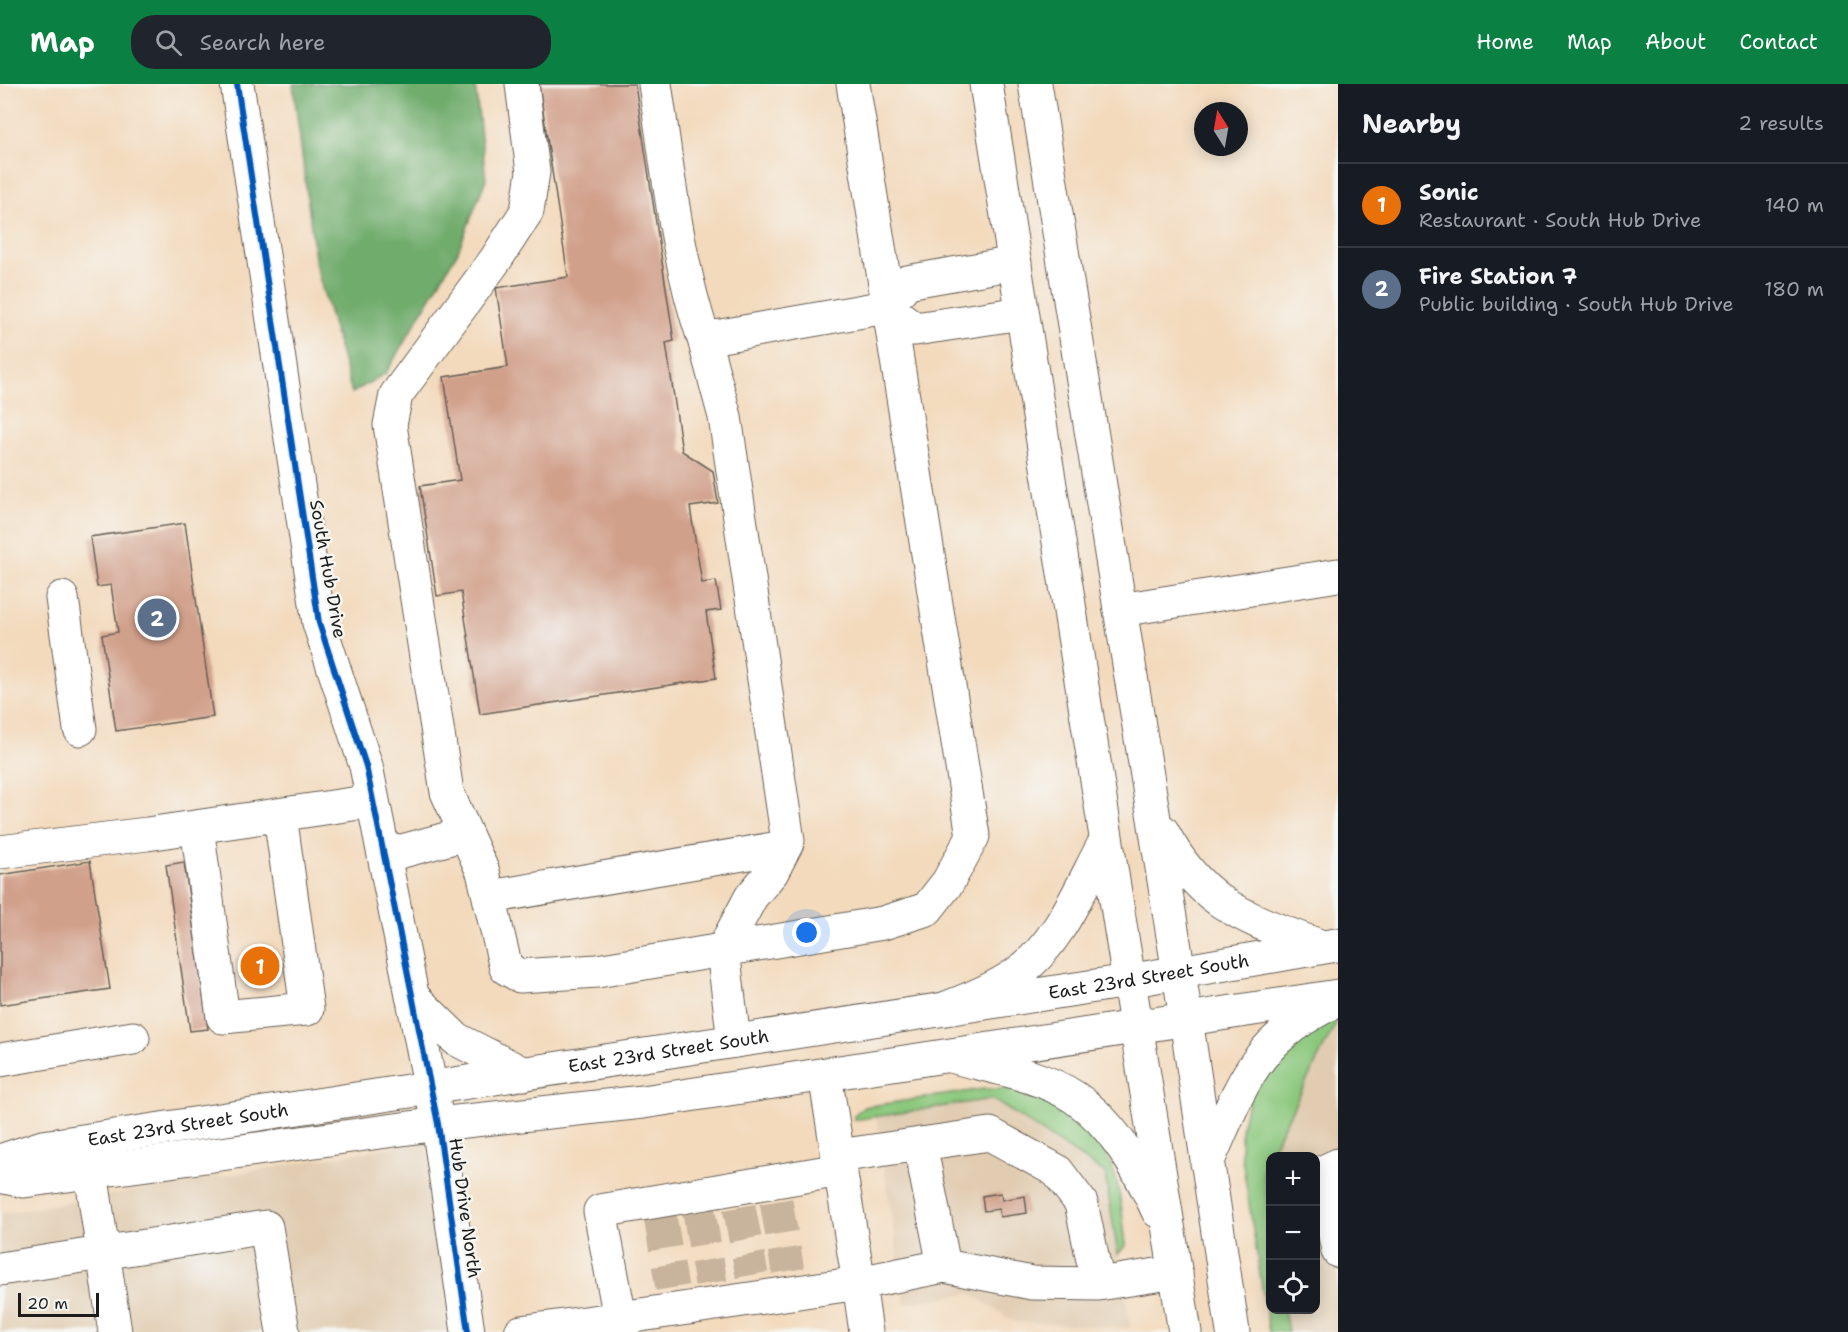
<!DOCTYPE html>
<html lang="en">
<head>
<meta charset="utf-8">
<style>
  :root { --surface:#171b24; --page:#20242c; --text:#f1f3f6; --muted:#9ea1a6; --line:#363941; --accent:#0b8043 }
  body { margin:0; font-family:"Shantell Sans",sans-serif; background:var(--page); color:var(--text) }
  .controls { position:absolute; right:18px; bottom:18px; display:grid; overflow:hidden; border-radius:12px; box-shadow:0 3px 15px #0003 }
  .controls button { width:54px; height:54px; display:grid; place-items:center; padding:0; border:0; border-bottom:2px solid var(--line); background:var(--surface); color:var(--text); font:30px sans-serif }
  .compass { position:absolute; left:1194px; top:18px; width:54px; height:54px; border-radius:50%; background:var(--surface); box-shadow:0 3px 15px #0003; rotate:349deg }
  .scale { position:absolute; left:18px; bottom:15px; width:81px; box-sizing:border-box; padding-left:6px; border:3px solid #1c1c1c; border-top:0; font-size:16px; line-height:21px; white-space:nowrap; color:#1c1c1c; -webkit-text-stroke:4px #f6f6f2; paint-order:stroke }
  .you { position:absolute; left:807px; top:849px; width:21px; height:21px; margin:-15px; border:4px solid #fff; border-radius:50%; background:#1a73e8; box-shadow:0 0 0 9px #1a73e833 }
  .badge { display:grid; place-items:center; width:39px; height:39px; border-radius:50%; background:var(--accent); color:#fff; font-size:20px; font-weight:700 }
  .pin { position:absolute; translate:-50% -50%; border:3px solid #fff; box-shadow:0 2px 6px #0006 }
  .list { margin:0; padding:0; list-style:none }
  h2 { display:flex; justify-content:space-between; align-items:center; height:78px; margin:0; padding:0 24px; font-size:26px }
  h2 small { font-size:20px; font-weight:400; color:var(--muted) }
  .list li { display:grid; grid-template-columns:39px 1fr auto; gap:18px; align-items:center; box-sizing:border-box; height:84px; padding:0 24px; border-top:2px solid var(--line) }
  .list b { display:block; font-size:22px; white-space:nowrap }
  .list p { margin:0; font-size:20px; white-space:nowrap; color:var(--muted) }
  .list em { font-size:20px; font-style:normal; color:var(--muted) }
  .icon { flex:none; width:33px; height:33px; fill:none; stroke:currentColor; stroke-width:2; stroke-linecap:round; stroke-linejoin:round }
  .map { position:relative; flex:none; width:1338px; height:1248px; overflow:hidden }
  header { display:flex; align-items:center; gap:36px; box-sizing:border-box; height:84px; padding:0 30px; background:var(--accent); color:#fff }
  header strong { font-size:28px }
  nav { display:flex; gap:33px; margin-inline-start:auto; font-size:21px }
  .search { width:420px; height:54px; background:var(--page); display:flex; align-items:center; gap:15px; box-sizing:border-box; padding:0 21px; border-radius:24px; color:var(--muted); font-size:22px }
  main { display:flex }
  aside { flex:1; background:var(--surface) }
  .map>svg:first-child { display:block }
</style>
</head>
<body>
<header>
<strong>Map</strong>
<div class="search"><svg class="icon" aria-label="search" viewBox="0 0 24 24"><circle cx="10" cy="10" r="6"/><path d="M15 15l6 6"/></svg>Search here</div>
<nav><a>Home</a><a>Map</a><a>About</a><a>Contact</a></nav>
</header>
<main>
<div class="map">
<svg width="1338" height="1248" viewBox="0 0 1338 1248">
  <rect width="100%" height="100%" fill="#f6f6f2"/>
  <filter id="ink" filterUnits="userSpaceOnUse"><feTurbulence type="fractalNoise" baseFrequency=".0167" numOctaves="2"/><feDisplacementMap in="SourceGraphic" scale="12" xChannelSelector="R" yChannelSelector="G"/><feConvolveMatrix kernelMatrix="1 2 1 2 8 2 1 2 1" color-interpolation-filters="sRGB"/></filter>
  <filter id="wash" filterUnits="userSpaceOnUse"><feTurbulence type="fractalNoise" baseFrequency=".008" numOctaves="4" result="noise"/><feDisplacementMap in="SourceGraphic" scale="24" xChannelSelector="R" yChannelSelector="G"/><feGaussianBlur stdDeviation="1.35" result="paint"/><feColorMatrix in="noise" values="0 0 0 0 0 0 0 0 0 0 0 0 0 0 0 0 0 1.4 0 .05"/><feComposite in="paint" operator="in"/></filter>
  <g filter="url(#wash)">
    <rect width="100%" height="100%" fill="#f3dabd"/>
    <path fill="#e1ccb1" d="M1338 935V1248H1288L1284 1226H1316V1072H1270V1139L1262 1085Z
      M992 1015 1105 1089 1131 1244 1015 1238 970 1209 905 1220 876 1032Z
      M427 1057 462 1248H0V1130Z"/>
    <path fill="#8ac77c" stroke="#53724c" stroke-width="1.5" d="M1338 935 1262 1085 1270 1139V1226H1284L1288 1248H1269L1241 1068V1045L1252 1006 1298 951Z
      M984 1005C1003 1005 1025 1003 1043 1011 1076 1027 1104 1057 1115 1092 1122 1113 1123 1139 1126 1161L1118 1170 1105 1089 992 1015 854 1036V1031L864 1023Z"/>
    <path fill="#6fac6c" stroke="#466444" stroke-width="1.5" d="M293 0H475L486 95 458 167 386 289 352 309 316 182Z"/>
    <g id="blocks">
      <path fill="#d1a08b" d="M539 0H635L674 257 666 259 682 367 713 387 718 419 690 423 702 499 716 497 721 526 706 528 716 594 480 630 461 508 437 512 420 402 460 396 444 293 508 283 496 204 568 193Z
        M185 439 213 633 116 647 102 551 118 548 111 501 97 503 90 453Z
        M90 777 110 905 0 921V791Z
        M184 778 208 945 190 947 166 781Z
        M1001 1109 1002 1116 1025 1112 1027 1129 1000 1133 999 1125 984 1127 982 1112Z"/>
    </g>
  </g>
  <g filter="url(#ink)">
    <use href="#blocks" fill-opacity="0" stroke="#675e54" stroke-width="1.5"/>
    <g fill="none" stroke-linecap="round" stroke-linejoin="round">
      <path stroke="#c8b49d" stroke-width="33" stroke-dasharray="33 16" stroke-linecap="butt" d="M776 1117 788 1187
        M739 1123 752 1191
        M699 1128 711 1199
        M660 1132 672 1204"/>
      <defs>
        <path id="minor" d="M237 0 319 539 366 682 438 1040 468 1248
          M522 0 533 88 527 127 496 175 396 311 390 341 447 708 483 788 506 884 520 892 597 887 883 839 927 825 948 798 973 752 853 0
          M655 0C668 84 676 174 704 255L886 223
          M1015 179 907 198 886 223 915 245 1022 229
          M704 255 725 333 788 757 772 788 751 813 723 866 734 957
          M62 514 80 645
          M1120 526 1338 491
          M197 743 223 933 307 925 280 731
          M0 768 147 750 373 717
          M384 772 465 750
          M490 813 785 763
          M0 976 133 954
          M825 991 838 1072 990 1050 1057 1087 1081 1119 1098 1200 1176 1188
          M838 1072 859 1199 944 1182 920 1060
          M1338 1081 1323 1088 1338 1167
          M840 1086 600 1127 620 1234 859 1199 866 1248
          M91 1088 115 1248
          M944 1182 1032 1199 1098 1200
          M0 1185 266 1143 283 1248
          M521 1248 620 1234 622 1248"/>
        <g id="major">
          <path d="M412 912 456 955 524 990"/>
          <path id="s1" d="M0 1077 43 1063 1128 897 1336 861"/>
          <path d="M0 1092 24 1097 438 1040 643 1018 1338 912"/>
        </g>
        <path id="highway" d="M986 0 1185 1248
          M1035 0 1179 889 1233 1248
          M1162 747C1202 823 1247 834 1322 863
          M944 925C968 916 993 906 1015 891 1059 861 1080 804 1105 758
          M951 972C990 983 1039 990 1074 1013 1114 1040 1138 1084 1158 1127
          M1207 1079C1243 999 1253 955 1338 916"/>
      </defs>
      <use href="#minor" stroke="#675e54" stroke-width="35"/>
      <use href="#major" stroke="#675e54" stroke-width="35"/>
      <use href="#highway" stroke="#675e54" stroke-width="35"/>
      <use href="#minor" stroke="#fff" stroke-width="33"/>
      <use href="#major" stroke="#fff" stroke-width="33"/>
      <use href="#highway" stroke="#fff" stroke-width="33"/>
      <defs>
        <path id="cycleway" d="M237 0 319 539 366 682 438 1040 468 1248"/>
      </defs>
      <use href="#cycleway" stroke="#f6f6f2" stroke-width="10"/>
      <use href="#cycleway" stroke="#0057b8" stroke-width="6"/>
    </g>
  </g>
  <g text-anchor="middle" stroke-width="5" stroke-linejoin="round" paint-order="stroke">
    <g font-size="18" fill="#1c1c1c" stroke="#f6f6f2">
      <text transform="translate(328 485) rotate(80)" y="6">South Hub Drive</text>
      <text dy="6" stroke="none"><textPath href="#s1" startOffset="1164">East 23rd Street South</textPath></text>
      <text dy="6" stroke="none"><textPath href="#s1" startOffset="678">East 23rd Street South</textPath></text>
      <text dy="6" stroke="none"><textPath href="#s1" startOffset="192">East 23rd Street South</textPath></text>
      <text transform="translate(465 1124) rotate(82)" y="6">Hub Drive North</text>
    </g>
  </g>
</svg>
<div class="controls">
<button>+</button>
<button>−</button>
<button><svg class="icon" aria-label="locate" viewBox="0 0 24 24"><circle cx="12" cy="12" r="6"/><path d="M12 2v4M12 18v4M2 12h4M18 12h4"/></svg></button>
</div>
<svg class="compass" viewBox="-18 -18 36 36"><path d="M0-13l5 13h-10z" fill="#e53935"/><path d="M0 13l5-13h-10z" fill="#9ea1a6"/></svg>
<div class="scale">20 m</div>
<div class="you"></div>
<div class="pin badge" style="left:260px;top:882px;background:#e8710a">1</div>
<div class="pin badge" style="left:157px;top:534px;background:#5c6f8a">2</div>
</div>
<aside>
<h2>Nearby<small>2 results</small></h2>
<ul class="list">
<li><span class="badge" style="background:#e8710a">1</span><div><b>Sonic</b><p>Restaurant · South Hub Drive</p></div><em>140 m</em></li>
<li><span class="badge" style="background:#5c6f8a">2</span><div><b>Fire Station 7</b><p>Public building · South Hub Drive</p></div><em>180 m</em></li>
</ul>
</aside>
</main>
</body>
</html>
